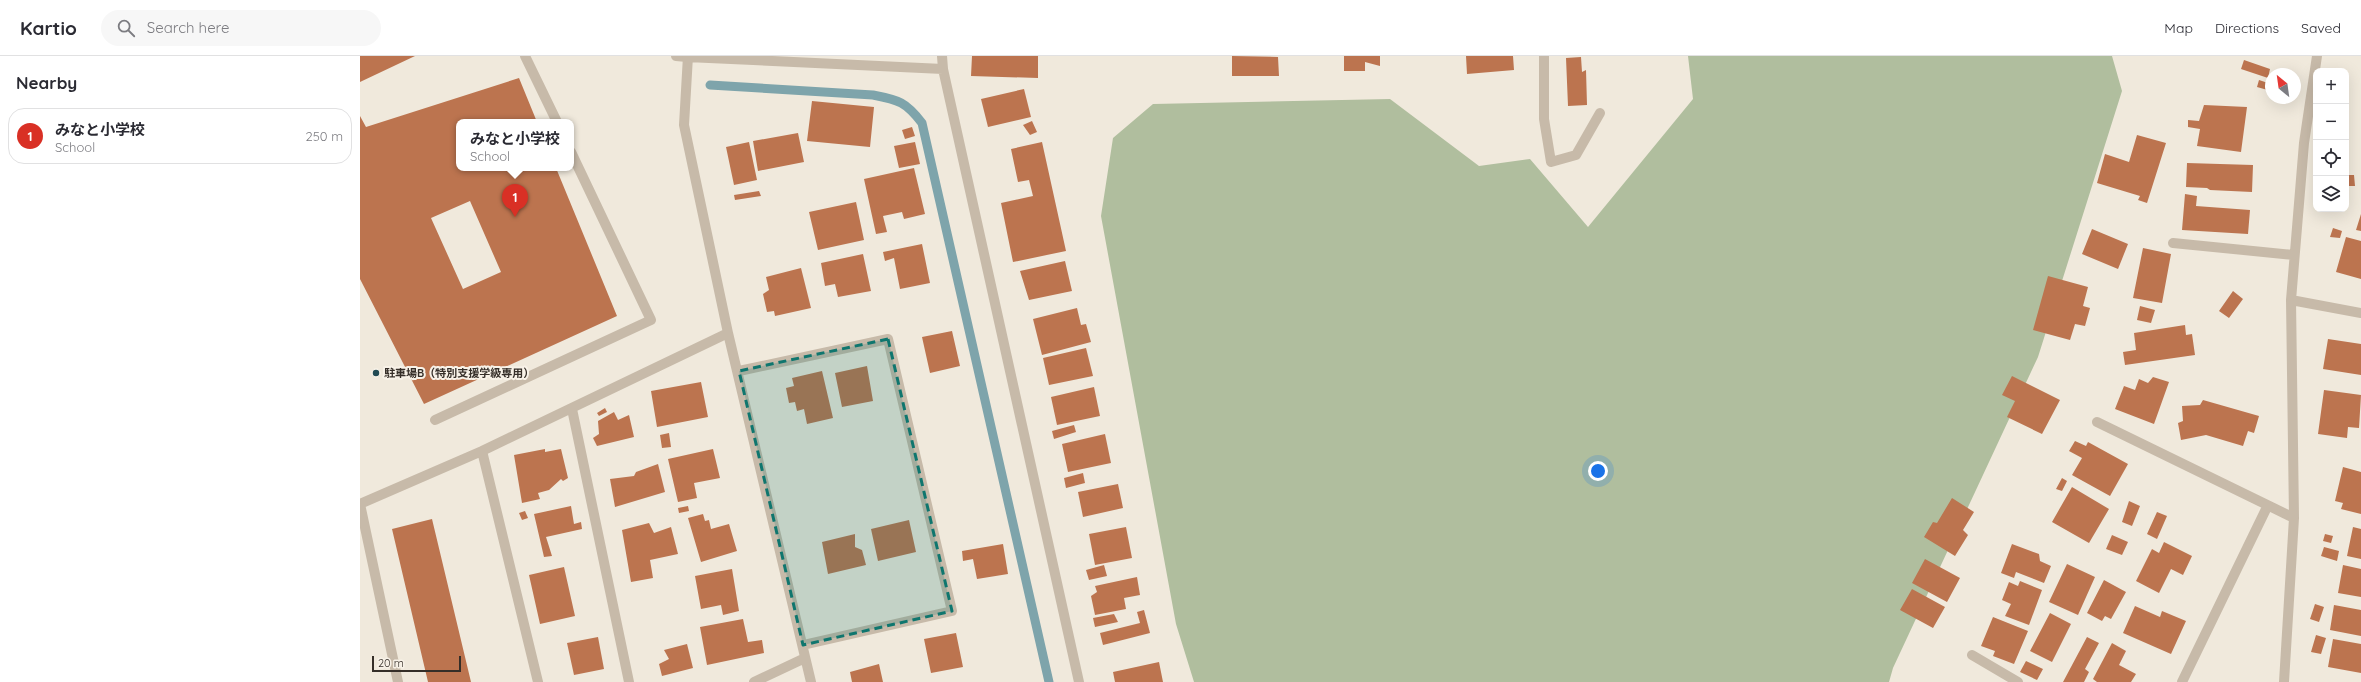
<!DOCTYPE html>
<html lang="en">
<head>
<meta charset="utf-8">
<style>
  :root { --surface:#fff; --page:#f7f7f7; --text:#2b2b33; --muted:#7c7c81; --line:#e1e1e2; --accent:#d93025 }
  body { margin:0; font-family:Quicksand,"Noto Sans JP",sans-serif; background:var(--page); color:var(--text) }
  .controls { position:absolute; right:12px; top:12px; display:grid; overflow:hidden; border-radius:8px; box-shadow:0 4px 16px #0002 }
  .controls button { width:36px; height:36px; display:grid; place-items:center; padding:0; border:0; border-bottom:1px solid var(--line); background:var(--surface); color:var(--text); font:20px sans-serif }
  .compass { position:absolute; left:1905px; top:12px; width:36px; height:36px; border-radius:50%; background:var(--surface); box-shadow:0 4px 16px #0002; rotate:331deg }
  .scale { position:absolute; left:12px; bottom:10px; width:89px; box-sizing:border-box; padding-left:4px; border:2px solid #352e28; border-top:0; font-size:11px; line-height:14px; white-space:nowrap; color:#352e28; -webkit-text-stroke:3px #f8f2e8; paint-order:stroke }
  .you { position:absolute; left:1238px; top:415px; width:14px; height:14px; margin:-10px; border:3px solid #fff; border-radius:50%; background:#1a73e8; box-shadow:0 0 0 6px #1a73e833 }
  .badge { display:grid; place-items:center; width:26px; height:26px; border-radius:50%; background:var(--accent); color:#fff; font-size:13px; font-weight:700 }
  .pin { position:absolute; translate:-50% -33px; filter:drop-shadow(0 1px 2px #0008) }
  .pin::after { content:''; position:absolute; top:21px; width:14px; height:12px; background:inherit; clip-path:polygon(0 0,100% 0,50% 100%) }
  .popup { position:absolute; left:96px; top:63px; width:118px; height:52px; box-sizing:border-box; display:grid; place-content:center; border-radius:8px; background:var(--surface); filter:drop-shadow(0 1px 3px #0005); font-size:13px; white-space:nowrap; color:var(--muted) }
  .popup b { font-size:15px; color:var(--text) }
  .popup::after { content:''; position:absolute; left:50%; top:100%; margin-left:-8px; border:8px solid transparent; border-top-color:var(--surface) }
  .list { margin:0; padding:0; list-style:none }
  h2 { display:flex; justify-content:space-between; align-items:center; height:52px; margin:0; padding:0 16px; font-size:17px }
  h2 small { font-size:13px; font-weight:400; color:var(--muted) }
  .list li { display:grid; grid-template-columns:26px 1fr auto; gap:12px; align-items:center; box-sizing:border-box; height:56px; margin:0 8px 8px; padding:0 8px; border:1px solid var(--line); border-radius:16px }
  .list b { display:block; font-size:15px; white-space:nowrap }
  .list p { margin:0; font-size:13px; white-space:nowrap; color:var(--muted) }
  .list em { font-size:13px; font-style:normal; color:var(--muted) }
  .icon { flex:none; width:22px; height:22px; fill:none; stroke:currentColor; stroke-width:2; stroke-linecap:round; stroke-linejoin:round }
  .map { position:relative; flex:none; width:2001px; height:626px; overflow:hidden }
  header { display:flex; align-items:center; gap:24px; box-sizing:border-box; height:56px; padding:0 20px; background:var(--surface); border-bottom:1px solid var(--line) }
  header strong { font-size:19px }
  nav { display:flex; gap:22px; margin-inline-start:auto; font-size:14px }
  .search { width:280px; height:36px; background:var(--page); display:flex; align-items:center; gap:10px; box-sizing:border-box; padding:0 14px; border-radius:22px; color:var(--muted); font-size:15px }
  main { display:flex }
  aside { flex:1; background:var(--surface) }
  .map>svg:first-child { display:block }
</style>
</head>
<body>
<header>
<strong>Kartio</strong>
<div class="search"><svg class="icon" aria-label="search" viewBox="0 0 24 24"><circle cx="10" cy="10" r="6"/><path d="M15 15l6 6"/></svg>Search here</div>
<nav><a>Map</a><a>Directions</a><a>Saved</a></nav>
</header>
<main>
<aside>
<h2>Nearby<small></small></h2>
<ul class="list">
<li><span class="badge">1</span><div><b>みなと小学校</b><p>School</p></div><em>250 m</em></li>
</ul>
</aside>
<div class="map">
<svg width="2001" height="626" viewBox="0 0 2001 626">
  <rect width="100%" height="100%" fill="#f0e9dc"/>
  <path fill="#b0be9e" d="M1328 0H1752L1762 35 1678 301 1533 612 1529 626H834L816 568 741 160 753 82 793 48 1030 43 1119 110 1170 103 1228 171 1333 43Z"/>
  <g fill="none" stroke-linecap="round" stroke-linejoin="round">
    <path stroke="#7ea4ab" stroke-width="9" d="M350 29 513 39C539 44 546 46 562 67L689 626"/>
  </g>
  <path fill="#bc744f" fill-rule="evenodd" d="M0 0H55L0 26Z
    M612 0H678V22L611 20Z
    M872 0 918 1 919 20H872Z
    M984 0H1020V10L1005 6V15H984Z
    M1106 0H1153L1154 14 1107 18Z
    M1221 1 1222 16 1226 14 1227 49 1208 50 1206 2Z
    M1884 4 1910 13 1908 22 1881 13Z
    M159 22 177 66H99V112H196L257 260 64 348 0 223V60L6 71ZM110 145 141 216 103 233 71 162Z
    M1899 24 1911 28V35L1897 31Z
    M664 33 671 61 628 71 621 43Z
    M452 45 514 51 510 91 447 85Z
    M1844 49 1887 51 1881 96 1837 90 1840 73 1828 71V64L1839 65Z
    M672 65 677 76 670 79 663 69Z
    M552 71 555 80 545 83 542 74Z
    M438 77 444 106 398 115 393 85Z
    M1777 79 1806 87 1787 147 1778 144 1780 140 1737 127 1745 98 1769 106Z
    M389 86 397 124 374 129 366 91Z
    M555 86 560 108 539 112 534 90Z
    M682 86 706 195 653 206 641 147 673 140 669 124 658 126 651 93Z
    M1827 107 1893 109 1892 136 1850 134 1847 132 1826 131Z
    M554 112 565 158 544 163 542 156 523 160 527 176 516 178 504 123Z
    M1986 119H1994L1995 130H1986Z
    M399 135 401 140 375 144 374 139Z
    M1825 138 1837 140 1836 150 1890 154 1888 178 1822 174Z
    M496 146 504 184 458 194 449 156Z
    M2001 158V175L1996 174Z
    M1973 172 1982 175 1980 182 1970 181Z
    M1732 173 1768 188 1758 213 1722 198Z
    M1986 181 2001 185V223L1976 216Z
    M562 188 570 227 540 233 534 202 525 205 523 196Z
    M1783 192 1811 198 1802 247 1773 242Z
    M503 198 511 235 478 241 475 228 465 230 461 207Z
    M705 205 712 235 669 244 660 215Z
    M441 212 451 252 415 260 414 255 407 256 403 238 409 234 406 221Z
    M1688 220 1728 231 1723 250 1730 252 1725 270 1715 268 1710 284 1673 274Z
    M1873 235 1883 243 1869 262 1859 255Z
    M1780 250 1795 254 1791 267 1777 264Z
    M717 252 721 269 726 268 731 286 682 299 673 263Z
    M1825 269 1826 279 1832 278 1835 299 1765 309 1763 296 1776 294 1774 277Z
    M592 275 600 310 570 317 562 281Z
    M1968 283 2001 288V319L1963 313Z
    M726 292 733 320 689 329 683 302Z
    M507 310 513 345 482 351 475 317Z
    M462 315 473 362 447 368 444 353 437 355 435 346 429 347 426 332 434 330 432 322Z
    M1652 320 1700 344 1682 378 1647 361 1655 345 1642 339Z
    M1793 321 1809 326 1794 368 1755 353 1764 330 1775 334 1779 323 1788 327Z
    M341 326 348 361 297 371 291 335Z
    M734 331 740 360 697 369 691 341Z
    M1964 334 2001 339 1999 372 1988 371 1987 382 1958 378Z
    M1843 344 1899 360 1894 377 1888 375 1883 390 1846 379 1821 384 1818 367 1823 365 1822 350 1840 349Z
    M245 352 247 356 239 360 237 357Z
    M254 356 258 364 269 359 274 381 237 390 233 382 239 378 238 365Z
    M714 369 716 376 694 383 692 375Z
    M309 377 311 391 302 392 300 379Z
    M745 378 751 407 708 416 702 388Z
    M1715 385 1726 390 1728 386 1768 408 1750 440 1712 419 1722 402 1709 395Z
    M185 393V396L201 393 208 422 203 425 201 423 189 434 178 437 180 443 162 447 154 399Z
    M353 393 360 422 334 427 337 442 318 446 308 403Z
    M298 408 305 436 255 451 250 423 274 420 276 416Z
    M1983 411 2001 416V458L1981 453 1983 447 1975 445Z
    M723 417 725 427 706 432 704 422Z
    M1702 422 1707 425 1702 435 1696 433Z
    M758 428 763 452 723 461 718 436Z
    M1712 431 1749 453 1729 487 1692 466Z
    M1592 442 1614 456 1603 474 1608 479 1595 500 1564 481 1573 466 1577 467Z
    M1769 445 1780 450 1772 470 1762 466Z
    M211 450 214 468 221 466 222 473 186 481 192 500 184 501 174 458Z
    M328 450 329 455 319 457 318 452Z
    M165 455 168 462 162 464 159 457Z
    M1797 456 1807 460 1797 483 1787 478Z
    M343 458 345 465 349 464 351 473 369 468 377 495 341 506 328 462Z
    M72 463 111 626H68L32 473Z
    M549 464 556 496 518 505 511 473Z
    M289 467 294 477 311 471 318 498 290 504 293 522 271 526 262 474Z
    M766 471 772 502 735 509 729 478Z
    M1993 471 2001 473V503L1987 500Z
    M495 478V491L502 494 506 509 468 518 462 486Z
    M1965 478 1973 480 1971 487 1963 485Z
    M1752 479 1768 486 1762 499 1746 493Z
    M1804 486 1832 500 1823 519 1811 513 1799 537 1776 525 1792 493 1799 497Z
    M643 488 648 518 617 523 613 503 603 505 602 495Z
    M1652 488 1679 498 1680 505 1691 510 1684 527 1656 516 1654 522 1641 517Z
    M1964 491 1979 495 1977 505 1961 500Z
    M1565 503 1600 522 1587 546 1552 527Z
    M1707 508 1735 521 1718 559 1689 546Z
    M744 509 747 520 729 524 726 514Z
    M1983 509 2001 513V541L1978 537Z
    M204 511 215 560 180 568 169 519Z
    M372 513 379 555 363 559 361 549 341 553 335 520Z
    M777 521 780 539 764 542 766 553 735 559 731 540 737 536 735 530Z
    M1744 524 1766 536 1751 563 1745 560 1742 565 1727 557Z
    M1660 525 1682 534 1669 569 1645 560 1651 548 1642 544 1649 526 1658 530Z
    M1552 533 1585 551 1573 572 1540 554Z
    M1955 548 1964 551 1959 566 1950 563Z
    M1974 549 2001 554V580L1970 574Z
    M1775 550 1800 561 1802 555 1826 565 1811 598 1763 577Z
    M784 554 790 577 743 589 740 577 780 567 777 556Z
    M1690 557 1711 568 1692 606 1670 595Z
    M754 558 758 566 735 571 733 562Z
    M1633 561 1668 575 1654 608 1633 600 1635 595 1621 590Z
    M383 563 388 586 402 584 404 597 347 609 340 571Z
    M596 577 603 611 571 617 564 583Z
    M1956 579 1966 582 1961 598 1951 596Z
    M238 581 244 613 214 619 207 587Z
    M1727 581 1739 587 1725 613 1729 616 1724 626H1703Z
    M1973 583 2001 588V617L1968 611Z
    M1752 587 1766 595 1759 609 1776 618 1771 626H1737L1733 623Z
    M327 588 333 612 302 620 299 608 309 603 304 594Z
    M1666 605 1683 613 1677 624 1660 616Z
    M799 606 803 626H755L753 616Z
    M519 608 523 626H492L490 616Z"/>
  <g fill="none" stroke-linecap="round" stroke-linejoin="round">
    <path stroke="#c7baa9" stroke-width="10" d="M165 0 197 66
      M316 0 327 1
      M75 364 291 264 211 96"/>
    <path stroke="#c7baa9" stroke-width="10" d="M328 0 324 69 368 277 451 626
      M582 0 583 13 719 626
      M1184 0V63L1191 106 1216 99 1240 57
      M327 1 583 13
      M1813 187 1934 199
      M1931 244 2001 257
      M379 315 528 283 592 555 443 589
      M212 353 269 626
      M1737 366 1934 462
      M122 395 178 626
      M1612 599 1658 626
      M38 626 0 448 122 395 368 277
      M394 626 445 602
      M1822 626 1907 451
      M1924 626 1934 462 1931 244 1944 87 1957 0"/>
  </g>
  <path fill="#0f766e" fill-opacity="0.2" stroke="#0f766e" stroke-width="3" stroke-dasharray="8 5" stroke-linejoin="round" d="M528 283 592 555 443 589 379 315Z"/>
  <circle fill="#214a53" stroke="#f8f2e8" stroke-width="1.5" cx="16" cy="317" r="4"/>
  <g text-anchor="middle" stroke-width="4" stroke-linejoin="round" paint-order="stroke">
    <g font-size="11" font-weight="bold" fill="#352e28" stroke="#f8f2e8" text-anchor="start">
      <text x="24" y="321">駐車場B（特別支援学級専用）</text>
    </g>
  </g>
</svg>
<div class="controls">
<button>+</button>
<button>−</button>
<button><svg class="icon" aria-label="locate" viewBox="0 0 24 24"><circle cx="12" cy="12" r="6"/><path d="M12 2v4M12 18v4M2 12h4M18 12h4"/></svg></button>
<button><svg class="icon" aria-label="layers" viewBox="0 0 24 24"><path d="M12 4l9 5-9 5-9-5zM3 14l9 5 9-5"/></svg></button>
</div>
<svg class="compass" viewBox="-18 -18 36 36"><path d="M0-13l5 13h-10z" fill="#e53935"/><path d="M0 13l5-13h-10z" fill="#7c7c81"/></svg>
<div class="scale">20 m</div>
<div class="you"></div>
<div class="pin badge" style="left:155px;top:161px">1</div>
<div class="popup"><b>みなと小学校</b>School</div>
</div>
</main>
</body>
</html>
